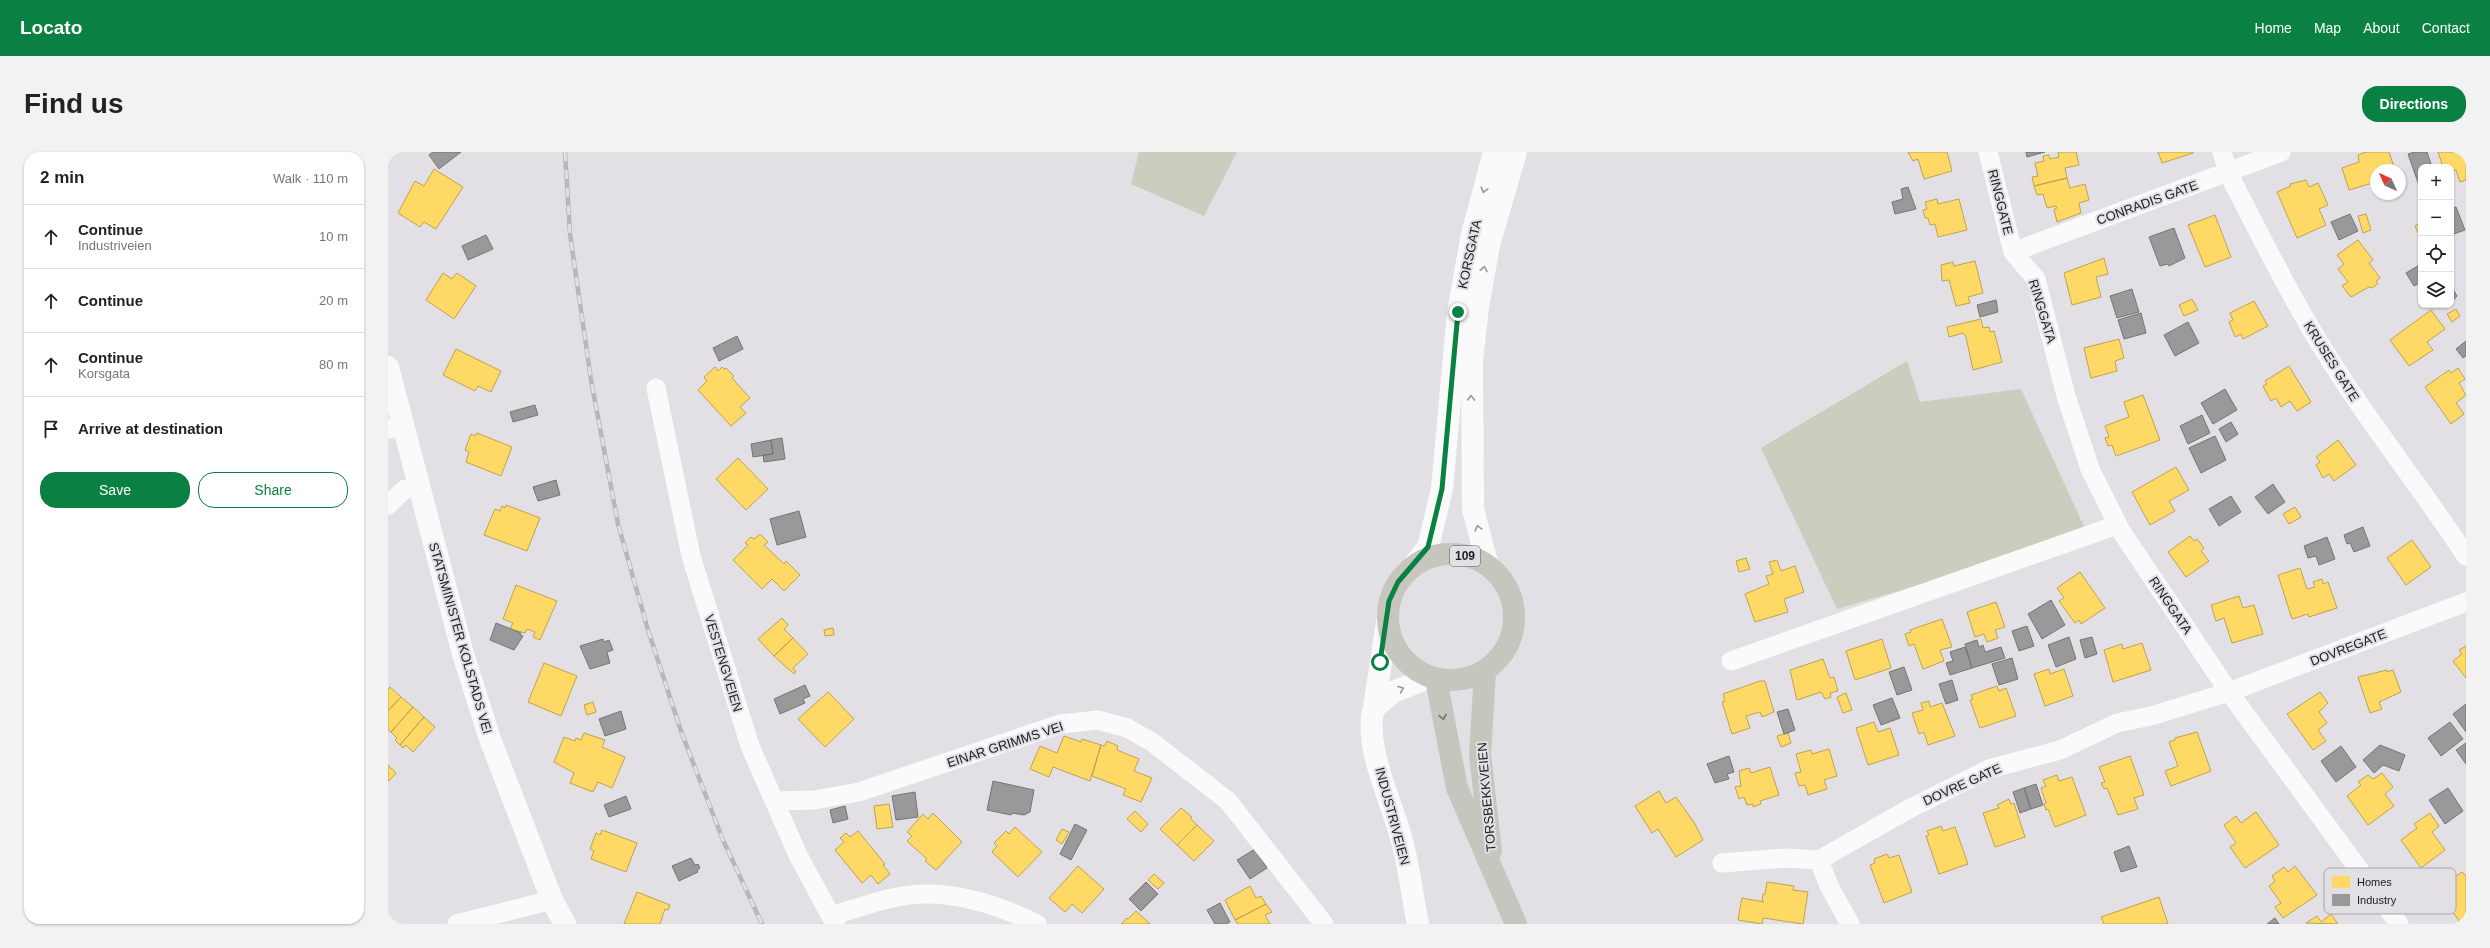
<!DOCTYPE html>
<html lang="en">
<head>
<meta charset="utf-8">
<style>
  :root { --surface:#fff; --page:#f2f2f2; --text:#222; --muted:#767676; --line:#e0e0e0; --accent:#0b8043 }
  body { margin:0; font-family:Arial,sans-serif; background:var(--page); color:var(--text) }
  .controls { position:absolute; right:12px; top:12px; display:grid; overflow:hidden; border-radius:8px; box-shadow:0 1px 3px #0004 }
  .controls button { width:36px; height:36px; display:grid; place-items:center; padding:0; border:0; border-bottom:1px solid var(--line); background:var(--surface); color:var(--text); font:20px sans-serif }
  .compass { position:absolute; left:1982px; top:12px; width:36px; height:36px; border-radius:50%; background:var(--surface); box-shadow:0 1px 3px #0004; rotate:315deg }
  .stop { position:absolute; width:12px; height:12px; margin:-9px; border:3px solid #0b8043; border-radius:50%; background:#fff }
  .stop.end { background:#0b8043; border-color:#fff; box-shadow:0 1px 4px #0008 }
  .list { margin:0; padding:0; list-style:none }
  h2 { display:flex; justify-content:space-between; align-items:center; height:52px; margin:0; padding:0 16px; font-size:17px }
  h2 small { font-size:13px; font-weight:400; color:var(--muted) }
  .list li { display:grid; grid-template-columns:26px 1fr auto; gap:12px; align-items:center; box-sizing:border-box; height:64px; padding:0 16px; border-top:1px solid var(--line) }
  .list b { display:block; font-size:15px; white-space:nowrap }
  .list p { margin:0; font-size:13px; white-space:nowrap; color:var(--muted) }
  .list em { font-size:13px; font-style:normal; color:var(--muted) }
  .actions { display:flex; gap:8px; padding:12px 16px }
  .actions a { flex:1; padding:9px 0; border:1px solid var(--accent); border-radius:16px; text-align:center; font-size:14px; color:var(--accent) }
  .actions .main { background:var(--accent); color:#fff }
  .icon { flex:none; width:22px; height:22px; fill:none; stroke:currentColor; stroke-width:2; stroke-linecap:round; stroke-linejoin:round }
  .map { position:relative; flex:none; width:2078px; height:772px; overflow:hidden; border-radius:16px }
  header { display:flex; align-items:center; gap:24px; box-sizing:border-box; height:56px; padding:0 20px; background:var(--accent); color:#fff }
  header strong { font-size:19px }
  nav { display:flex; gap:22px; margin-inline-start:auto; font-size:14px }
  .intro { display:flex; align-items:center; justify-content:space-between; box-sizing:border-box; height:96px; padding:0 24px }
  h1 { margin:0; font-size:28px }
  .button { padding:10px 18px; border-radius:16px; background:var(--accent); color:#fff; font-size:14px; font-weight:700 }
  main { display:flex; gap:24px; padding:0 24px }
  aside { flex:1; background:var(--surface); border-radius:16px; box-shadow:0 1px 3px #0004 }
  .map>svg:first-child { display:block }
</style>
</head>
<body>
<header>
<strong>Locato</strong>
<nav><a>Home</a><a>Map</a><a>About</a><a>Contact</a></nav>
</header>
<div class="intro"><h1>Find us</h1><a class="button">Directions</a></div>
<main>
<aside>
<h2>2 min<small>Walk · 110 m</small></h2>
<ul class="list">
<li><svg class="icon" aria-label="ahead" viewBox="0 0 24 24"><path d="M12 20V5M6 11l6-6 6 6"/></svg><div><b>Continue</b><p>Industriveien</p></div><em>10 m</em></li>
<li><svg class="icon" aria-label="ahead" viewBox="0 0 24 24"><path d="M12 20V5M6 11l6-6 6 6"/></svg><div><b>Continue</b></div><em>20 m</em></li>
<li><svg class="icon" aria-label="ahead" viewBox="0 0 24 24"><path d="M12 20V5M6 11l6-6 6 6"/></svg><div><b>Continue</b><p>Korsgata</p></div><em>80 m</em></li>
<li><svg class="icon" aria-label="arrive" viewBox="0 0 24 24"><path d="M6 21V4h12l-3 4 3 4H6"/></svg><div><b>Arrive at destination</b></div></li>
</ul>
<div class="actions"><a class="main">Save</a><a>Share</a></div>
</aside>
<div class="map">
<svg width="2078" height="772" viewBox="0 0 2078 772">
  <rect width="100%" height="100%" fill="#e2e0e4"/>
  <path fill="#cbcdbf" d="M751 0H849L816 64 743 32Z
    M1519 209 1532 250 1633 237 1700 383 1449 457 1373 296Z"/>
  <path fill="#ffd966" stroke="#bda252" d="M1520 0H1559L1564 19 1536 27 1530 7 1525 9Z
    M1670 0H1688L1691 13 1677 16 1679 26 1646 34 1644 25 1650 24 1647 11 1656 9 1655 4 1661 3 1662 7 1671 5Z
    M1770 0H1805V1L1774 11Z
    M1978 0H2001L2007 18H1988V30L1961 38 1954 16 1971 10 1970 3Z
    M2050 0H2078V28L2072 30 2068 18 2063 19V15H2055Z
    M46 17 75 35 48 77 36 70 32 75 10 61 27 29 36 34Z
    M1679 26 1682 36 1697 32 1701 48 1691 51 1693 61 1669 70 1666 57 1669 56 1668 54 1659 56 1655 42 1649 43 1646 34Z
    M1918 28 1921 35 1930 31 1940 53 1931 57 1938 73 1909 86 1889 40 1903 34 1902 32Z
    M1549 47 1550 52 1571 47 1579 78 1550 85 1547 72 1542 73 1540 66H1537L1535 58 1539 57 1537 50Z
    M1978 62 1983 78 1975 81 1970 64Z
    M1827 63 1843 105 1817 115 1800 73Z
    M2033 71V87L2027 74Z
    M1970 88 1985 108 1981 111 1992 126 1988 129 1990 132 1984 136 1981 135 1963 145 1954 134 1960 130 1950 117 1956 112 1949 103Z
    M1716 106 1720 122 1708 125 1713 145 1684 153 1676 121Z
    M1587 109 1595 141 1580 145 1582 151 1568 154 1561 128 1554 129 1553 113 1565 110 1566 114Z
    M55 121 64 127 69 121 88 134 66 167 38 148Z
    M1804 147 1810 158 1796 164 1791 153Z
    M1866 149 1880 174 1855 187 1853 182 1847 185 1841 170 1845 168 1842 161Z
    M2068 157 2072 164 2064 170 2059 162Z
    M2043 158 2057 177 2039 190 2045 198 2021 214 2002 188Z
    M1593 167 1595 176 1601 175 1602 180 1606 179 1614 210 1585 218 1578 185 1575 181 1561 185 1559 175Z
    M1731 187 1736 206 1727 209 1729 219 1703 226 1696 196Z
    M68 197 113 219 103 240 90 234 87 239 55 223Z
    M1901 214 1923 250 1909 259 1902 249 1893 255 1888 246 1883 249 1875 234 1879 232 1877 229Z
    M327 215 330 219 334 215 336 217 338 216 346 224 344 226 362 246 352 255 358 261 343 274 310 238 319 229 316 225Z
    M2070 216 2077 227 2071 231 2078 243 2068 251 2076 262 2063 272 2037 235 2061 218 2063 221Z
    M1755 243 1772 288 1728 304 1724 293 1720 294 1717 286 1721 285 1717 274 1741 265 1736 250Z
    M89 281 124 295 113 324 78 310 81 300 77 298 83 282 87 284Z
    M1950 288 1968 313 1946 329 1941 322 1935 326 1928 313 1932 310 1928 305Z
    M350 306 380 337 358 358 328 327Z
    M1788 315 1801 338 1781 349 1787 359 1762 373 1744 340Z
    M118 353 152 366 139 399 96 383 107 357 112 359 114 354 117 356Z
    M1907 355 1913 365 1901 372 1895 362Z
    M372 382 380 390 376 393 396 412 398 409 412 423 396 439 384 427 374 437 345 408 360 393 357 391 363 385 366 387Z
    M1802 384 1806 389 1809 387 1816 396 1813 399 1821 409 1798 425 1780 400Z
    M2024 388 2043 415 2018 433 1999 406Z
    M1358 406 1362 417 1351 420 1348 409Z
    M1389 408 1393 419 1407 414 1416 440 1396 447 1400 460 1367 470 1357 442 1381 432 1378 424 1385 422 1381 410Z
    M1912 416 1919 437 1927 435 1925 430 1934 427 1935 432 1940 430 1949 456 1921 465 1920 462 1904 467 1890 423Z
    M1692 420 1717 456 1693 472 1691 468 1687 471 1671 449 1676 446 1669 436Z
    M128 433 169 449 152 488 145 485 147 480 139 477 137 481 122 477 125 471 115 467Z
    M1851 444 1855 456 1866 453 1875 482 1844 491 1836 466 1828 469 1823 453Z
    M1608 450 1617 475 1607 478 1610 486 1599 490 1596 482 1587 485 1579 460Z
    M394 466 400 473 396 477 405 486 386 504 370 487Z
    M1554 467 1564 495 1552 498 1556 509 1535 517 1526 492 1521 494 1517 482 1523 480 1522 478Z
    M445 476 446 483 437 484 436 478Z
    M405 486 420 502 405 516 408 520 406 522 386 504Z
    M1494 487 1503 516 1467 528 1458 499Z
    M1754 491 1763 518 1725 530 1716 498 1734 492 1735 497Z
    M2078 494V526L2065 509 2074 502 2071 498Z
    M1435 507 1442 526 1446 525 1450 539 1442 541 1443 545 1437 547 1433 540 1409 548 1402 518Z
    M156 511 189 524 173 564 140 550Z
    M1661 517 1662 522 1676 517 1685 544 1657 554 1646 522Z
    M1999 518V520L2005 518 2013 540 1991 550 1994 557 1982 561 1970 525Z
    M1372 529H1377L1386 560 1374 565 1372 560 1358 564 1362 576 1344 582 1334 550 1337 549 1335 542Z
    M1609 534 1611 539 1618 536 1628 564 1592 576 1582 548 1585 547 1583 543Z
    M2 535 13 545 0 559V537Z
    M440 540 466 567 437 595 410 567Z
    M1932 540 1940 551 1931 560 1939 571 1930 578 1938 589 1925 598 1899 562Z
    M1458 541 1464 558 1455 561 1449 545Z
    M13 545 25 555 3 580 0 578V559Z
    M1541 549 1542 555 1554 551 1567 584 1540 593 1536 580 1531 582 1524 561 1535 558 1533 551Z
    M205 550 208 560 199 563 196 553Z
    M25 555 36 565 12 593 7 588 9 586 3 580Z
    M36 565 47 575 25 600 18 593 15 596 12 593Z
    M1486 570 1490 580 1502 576 1511 603 1480 613 1468 576Z
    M1809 580 1823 619 1783 634 1777 619 1790 614 1781 590 1787 588V586Z
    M196 581 217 588 214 595 237 605 224 636 210 630 205 640 182 631 186 621 166 610 176 585 187 589 188 586 193 588Z
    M1400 581 1403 591 1393 595 1389 584Z
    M676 584 693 590 694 587 713 593 702 629 665 615 661 625 642 617 652 594 669 601Z
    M719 589 730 594 729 598 751 607 746 619 764 626 753 650 735 643 738 637 704 624 713 593 717 594Z
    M1441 597 1449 624 1436 628 1439 637 1420 643 1417 633 1411 634 1407 621 1413 620 1408 602 1423 598 1424 602Z
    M1742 604 1756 643 1746 646 1750 657 1730 663 1719 636 1716 637 1713 631 1717 630 1711 615Z
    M0 613 8 621 1 629 0 628Z
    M1382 615 1391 643 1372 649 1373 652 1365 655V652L1359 653 1356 645 1351 647 1347 635 1353 634 1351 619 1361 616 1363 621Z
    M1994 621 2005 635 1997 642 2006 654 1980 673 1959 644 1973 633 1970 630 1980 623 1985 627Z
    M1669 623 1671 629 1684 625 1698 663 1667 675 1660 657 1658 658 1656 652 1658 651 1653 636 1658 634 1655 628Z
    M1271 639 1278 651 1288 645 1307 672 1315 688 1288 705 1270 677 1264 681 1247 654Z
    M1621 647 1623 652 1626 651 1637 685 1607 695 1595 661 1611 656 1609 653Z
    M501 652 505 675 489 677 486 654Z
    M793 656 804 665 802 666 809 673 789 693 772 677Z
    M747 659 760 672 753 680 739 667Z
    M1868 660 1891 693 1857 716 1842 695 1848 691 1836 673 1848 664 1853 671Z
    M545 661 574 690 548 718 537 709 539 707 519 689 524 684 519 680 535 662 540 667Z
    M2042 661 2051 674 2044 680 2057 698 2033 716 2013 688 2029 676 2026 672Z
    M809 673 826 689 806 709 789 693Z
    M1553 674 1555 679 1567 675 1580 712 1551 722 1538 684 1541 683 1539 679Z
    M627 675 654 700 630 725 604 700 609 694 606 691 618 679 621 682Z
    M674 677 681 680 674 692 668 688Z
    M214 678 249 691 238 720 203 707 206 699 202 697 208 681 212 683Z
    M470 679 497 712 495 713 502 722 490 732 483 723 474 731 447 698 456 690 452 686 458 681 462 685Z
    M1499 702 1501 706 1511 703 1524 740 1496 751 1482 713 1487 711 1486 707Z
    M690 714 716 737 694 761 684 752 677 760 661 746Z
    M1907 714 1929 743 1895 766 1887 755 1893 751 1881 734 1887 729 1884 724 1896 715 1900 720Z
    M2074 720 2078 724V772L2072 770 2051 741 2065 731 2063 728Z
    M766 722 776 731 770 737 760 728Z
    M1379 730 1406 734 1405 738 1420 740 1415 772 1375 766 1374 772 1350 768 1354 746 1376 750 1374 749 1375 742H1377Z
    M862 734 868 746 873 744 878 752 847 768 837 748Z
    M249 740 282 753 280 758 277 757 272 772H236Z
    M1771 745 1780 772H1716L1713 765Z
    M878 752 884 760 877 763 882 772H850L847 768Z
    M748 759 762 772H733L739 766 740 767Z
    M1943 762 1950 772 1918 771 1929 764 1933 770Z"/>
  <path fill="#999" stroke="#757576" d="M45 0H73L51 17 41 3Z
    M1638 0H1657L1639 5Z
    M2027 0H2039L2044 15H2033L2032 36 2020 2Z
    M1520 35 1528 57 1507 62 1504 50 1515 47 1513 37Z
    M2068 55 2077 78 2063 83V57Z
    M1962 62 1970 79 1951 88 1943 70Z
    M1786 76 1797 106 1781 114 1780 112 1772 114 1761 85Z
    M98 83 105 97 80 108 74 94Z
    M2033 112V130L2026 134 2018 121Z
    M2063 134 2069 144 2063 151Z
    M1744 137 1751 160 1729 166 1722 144Z
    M1608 148 1610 160 1592 165 1589 153Z
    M1753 161 1758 181 1736 187 1730 168Z
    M1800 170 1811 191 1787 204 1776 183Z
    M349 184 355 197 331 209 325 196Z
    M2078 189V204L2075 206 2068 197Z
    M1837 237 1849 258 1825 272 1813 251Z
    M147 253 150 263 125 270 122 260Z
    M1814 263 1822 281 1800 292 1792 274Z
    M1843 270 1850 282 1838 290 1831 277Z
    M1827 284 1838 308 1813 321 1801 296Z
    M394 286 397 307 376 310 375 303 385 302 383 288Z
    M383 288 385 302 365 305 363 292Z
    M168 328 172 343 150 349 145 335Z
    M1885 332 1897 350 1880 362 1867 345Z
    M1843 344 1853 360 1831 374 1821 357Z
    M411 359 418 385 389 393 382 367Z
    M1975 375 1982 394 1966 400 1962 391 1959 392 1956 383Z
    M1939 385 1947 407 1931 413 1928 404 1920 406 1916 394Z
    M1663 448 1677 473 1654 487 1640 462Z
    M108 471 133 481 132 483 135 484 126 498 102 488Z
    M1639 474 1646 494 1631 499 1624 479Z
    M1681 485 1688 507 1668 515 1660 493Z
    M1704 485 1709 502 1697 506 1692 488Z
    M215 487 216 490 221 488 225 498 219 500 222 511 202 517 192 494Z
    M1589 488 1591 495 1595 493 1597 500 1613 495 1617 506 1584 516 1577 492Z
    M1577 495 1584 516 1562 523 1558 511 1565 509 1562 500Z
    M1624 506 1630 527 1611 533 1604 512Z
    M1516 515 1524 538 1509 543 1501 520Z
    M1564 528 1570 548 1558 552 1551 532Z
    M417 533 422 544 415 547 417 551 392 562 386 547Z
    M1504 546 1512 566 1493 573 1485 553Z
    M2078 552V580L2065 562Z
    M1400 557 1407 578 1396 582 1389 560Z
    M233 559 238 577 217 584 211 567Z
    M2062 570 2075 587 2053 604 2040 586Z
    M2078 591V612L2068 598Z
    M1992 593 2017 603 2011 619 1995 613 1986 621 1975 608Z
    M1953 594 1968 615 1948 630 1933 609Z
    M1341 604 1346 620 1339 622 1341 627 1327 631 1319 612Z
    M605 629 646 638 642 660 636 663 624 661 623 663 599 658Z
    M1648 632 1655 653 1643 657 1636 636Z
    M1636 636 1643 657 1632 661 1625 640Z
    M2060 636 2075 659 2057 672 2041 648Z
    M527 640 530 665 508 668 504 644Z
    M238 644 243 657 221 665 216 653Z
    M457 654 460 667 445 671 442 658Z
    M687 672 699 678 683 708 672 702Z
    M1741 694 1749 715 1733 720 1726 700Z
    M867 697 879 716 862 727 849 708Z
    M303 706 307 713 310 712 312 716 309 718 310 720 291 729 284 714Z
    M758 730 770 742 753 759 741 747Z
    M832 751 842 770 838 772H827L819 758Z
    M1887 766 1891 772H1879Z"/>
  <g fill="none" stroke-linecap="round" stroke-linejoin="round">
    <path stroke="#fbfafb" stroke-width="19" d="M1600 0 1625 100 1648 127 1678 244 1702 317 1733 379 1841 540 2011 772
      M1834 0 1840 21C1869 76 1896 133 1929 187 1974 262 2030 331 2078 404
      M1625 100 1893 0
      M268 236 303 404 362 594 410 703 447 772
      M0 277 16 274
      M0 353 17 337
      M1343 509 1729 373
      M386 649 426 648 471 640 672 572 710 568 739 576 764 590 840 649 936 772
      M1431 708 1441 734 1462 772
      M1334 711 1397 706 1431 708 1521 657 1601 617 1672 598 1729 571 1763 564 1841 540 2078 450
      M443 764C474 755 508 741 541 742 580 743 615 755 649 772
      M69 772 164 748"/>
    <path stroke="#fbfafb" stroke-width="22" d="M0 215 75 502 102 587 164 748 177 772
      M1025 414 1040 395 1054 337 1070 160 1084 82 1106 0
      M1100 414 1085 357 1084 209 1090 155 1101 93 1128 0
      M999 470 986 556C975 591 1003 649 1013 685 1021 713 1024 743 1030 772
      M986 556 1005 540 1043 525"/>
    <path stroke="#c6c6be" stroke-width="22" d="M1000 465a63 63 0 1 1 126 0a63 63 0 1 1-126 0Z
      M1097 519 1092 603 1103 699
      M1048 527 1069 636 1128 772"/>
    <defs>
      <path id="rail" d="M177 0 182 82 203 228 230 372 260 478 294 582 335 688 374 772"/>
    </defs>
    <use href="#rail" stroke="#b7b6b8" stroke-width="4.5"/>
    <use href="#rail" stroke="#e2dfe5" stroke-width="3" stroke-dasharray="9" stroke-linecap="butt"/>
  </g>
  <defs><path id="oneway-chevron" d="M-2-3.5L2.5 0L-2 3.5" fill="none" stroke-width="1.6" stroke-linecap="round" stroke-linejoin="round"/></defs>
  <g stroke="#99989a">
    <use href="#oneway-chevron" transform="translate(1096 38) rotate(105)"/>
    <use href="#oneway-chevron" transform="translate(1096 117) rotate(-79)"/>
    <use href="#oneway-chevron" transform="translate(1083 246) rotate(-89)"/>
    <use href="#oneway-chevron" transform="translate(1090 376) rotate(-105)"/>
    <use href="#oneway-chevron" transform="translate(1013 537) rotate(-22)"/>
  </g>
  <use stroke="#747370" href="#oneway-chevron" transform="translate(1055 565) rotate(79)"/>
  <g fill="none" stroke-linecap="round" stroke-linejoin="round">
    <path stroke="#0b8043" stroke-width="5" d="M992 510 1001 449 1010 430 1040 395 1054 337 1070 160"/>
  </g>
  <g text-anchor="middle" stroke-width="4" stroke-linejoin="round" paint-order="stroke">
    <rect fill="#e2dfe5" stroke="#5c595d" stroke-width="1" x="1062" y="394" width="30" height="20" rx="3"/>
    <g font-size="12" font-weight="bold" fill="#222023">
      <text x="1077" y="408">109</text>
    </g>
    <g font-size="13" fill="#222023" stroke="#e2dfe5">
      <text transform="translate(1613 50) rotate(76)" y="5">RINGGATE</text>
      <text transform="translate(1759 50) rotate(-20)" y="5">CONRADIS GATE</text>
      <text transform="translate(1081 102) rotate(-78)" y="5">KORSGATA</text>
      <text transform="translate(1655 159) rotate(73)" y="5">RINGGATA</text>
      <text transform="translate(1944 209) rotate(58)" y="5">KRUSES GATE</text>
      <text transform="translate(1783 453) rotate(56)" y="5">RINGGATA</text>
      <text transform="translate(73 486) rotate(74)" y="5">STATSMINISTER KOLSTADS VEI</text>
      <text transform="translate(1960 495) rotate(-21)" y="5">DOVREGATE</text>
      <text transform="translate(336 511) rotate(73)" y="5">VESTENGVEIEN</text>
      <text transform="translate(617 592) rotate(-18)" y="5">EINAR GRIMMS VEI</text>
      <text transform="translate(1574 632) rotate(-24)" y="5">DOVRE GATE</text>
      <text transform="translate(1098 645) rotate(-95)" y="5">TORSBEKKVEIEN</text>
      <text transform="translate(1005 664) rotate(75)" y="5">INDUSTRIVEIEN</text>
    </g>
  </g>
  <rect x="1936" y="716" width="132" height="46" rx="6" fill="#e2dfe5" stroke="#a8a6ab" stroke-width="1"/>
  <rect x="1944" y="724" width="18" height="12" fill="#ffd966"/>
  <rect x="1944" y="742" width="18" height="12" fill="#999"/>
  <g font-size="11" fill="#222023">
    <text x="1969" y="734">Homes</text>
    <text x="1969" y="752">Industry</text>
  </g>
</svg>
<div class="controls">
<button>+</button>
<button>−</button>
<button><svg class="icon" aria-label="locate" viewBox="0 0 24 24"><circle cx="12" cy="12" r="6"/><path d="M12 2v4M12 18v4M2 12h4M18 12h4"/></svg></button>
<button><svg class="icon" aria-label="layers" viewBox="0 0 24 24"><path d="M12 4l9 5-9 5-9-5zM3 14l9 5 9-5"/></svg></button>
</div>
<svg class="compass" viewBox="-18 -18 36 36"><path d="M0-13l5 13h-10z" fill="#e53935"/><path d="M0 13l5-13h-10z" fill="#767676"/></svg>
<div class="stop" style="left:992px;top:510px"></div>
<div class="stop end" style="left:1070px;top:160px"></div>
</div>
</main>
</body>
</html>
